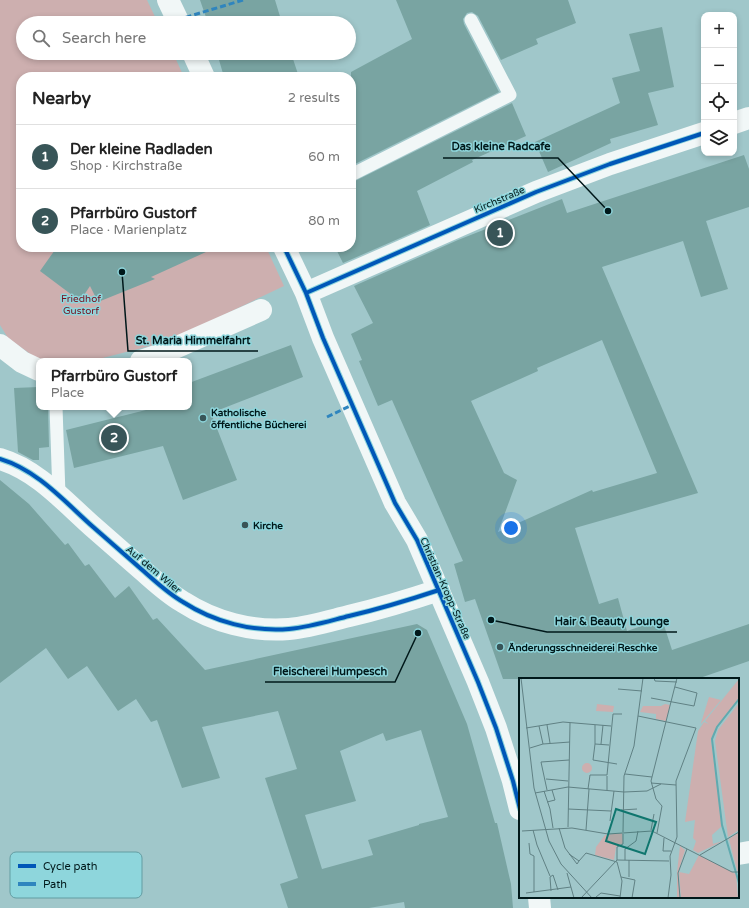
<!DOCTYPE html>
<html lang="en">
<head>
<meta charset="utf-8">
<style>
  :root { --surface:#fff; --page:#f6f6f6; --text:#222; --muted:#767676; --line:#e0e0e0; --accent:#385558 }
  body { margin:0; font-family:"Varela Round",sans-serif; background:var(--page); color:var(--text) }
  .controls { position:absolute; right:12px; top:12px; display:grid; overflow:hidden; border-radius:8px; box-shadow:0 2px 6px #0003 }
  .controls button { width:36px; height:36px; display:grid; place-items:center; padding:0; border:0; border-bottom:1px solid var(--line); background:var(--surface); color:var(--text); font:20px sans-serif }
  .you { position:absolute; left:511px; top:528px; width:14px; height:14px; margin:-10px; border:3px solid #fff; border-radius:50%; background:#1a73e8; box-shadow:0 0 0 6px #1a73e833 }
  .badge { display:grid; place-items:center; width:26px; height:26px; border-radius:50%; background:var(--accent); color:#fff; font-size:13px; font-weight:700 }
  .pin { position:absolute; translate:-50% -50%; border:2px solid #fff; box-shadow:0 1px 4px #0006 }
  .popup { position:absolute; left:36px; top:358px; width:156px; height:52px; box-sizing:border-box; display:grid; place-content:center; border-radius:8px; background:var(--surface); filter:drop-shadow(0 1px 3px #0005); font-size:13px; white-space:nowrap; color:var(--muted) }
  .popup b { font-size:15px; color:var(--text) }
  .popup::after { content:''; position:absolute; left:50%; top:100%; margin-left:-8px; border:8px solid transparent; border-top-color:var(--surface) }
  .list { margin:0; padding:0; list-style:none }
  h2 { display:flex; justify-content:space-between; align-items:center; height:52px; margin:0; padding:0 16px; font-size:17px }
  h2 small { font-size:13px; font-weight:400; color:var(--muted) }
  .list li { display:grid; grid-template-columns:26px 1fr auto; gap:12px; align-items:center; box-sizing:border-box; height:64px; padding:0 16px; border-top:1px solid var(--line) }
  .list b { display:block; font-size:15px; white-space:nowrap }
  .list p { margin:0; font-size:13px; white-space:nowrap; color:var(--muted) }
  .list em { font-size:13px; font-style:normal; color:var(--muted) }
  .icon { flex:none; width:22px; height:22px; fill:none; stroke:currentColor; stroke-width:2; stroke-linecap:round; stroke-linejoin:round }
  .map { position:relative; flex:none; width:749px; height:908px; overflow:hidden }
  .search { position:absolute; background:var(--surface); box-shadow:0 2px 6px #0003; left:16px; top:16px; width:340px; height:44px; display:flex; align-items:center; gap:10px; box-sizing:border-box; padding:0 14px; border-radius:22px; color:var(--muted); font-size:15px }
  .panel { position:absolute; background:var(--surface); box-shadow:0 2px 6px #0003; left:16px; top:72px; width:340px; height:180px; border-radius:16px }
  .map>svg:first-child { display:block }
</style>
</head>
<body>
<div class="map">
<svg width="749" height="908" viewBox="0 0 749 908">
  <rect width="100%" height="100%" fill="#a0c7ca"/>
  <path fill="#cdafaf" d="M0 0H147L158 23H23V53H173L184 77H21V247H266L284 286 169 341 91 361H40L8 338 0 325Z"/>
  <path fill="#79a4a2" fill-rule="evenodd" d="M200 0H275L282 23H208Z
    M396 0H568L576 23 536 39 538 44 501 60 478 16 472 12 467 13 463 19 464 24 499 92 351 166V72L412 39Z
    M662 27 674 87 648 93 658 125 610 139 611 143 548 172 535 142 620 103 612 78 640 71 629 34Z
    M217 53H291L299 77H224Z
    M512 103 526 136 472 160 473 162 417 191 430 225 343 263 335 247H351V183Z
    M744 155 749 169V207L706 221 728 289 701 297 683 241 602 267 698 493 575 528 599 604 618 598 627 631 662 619 672 650 749 624V661L697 679H503L475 599 465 602 454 564 463 561 392 400 378 406 359 361 362 360 351 334 373 323 354 286 458 240 562 199 567 213ZM602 340 657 473 593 492 592 490 498 532 517 480 504 473 471 401 538 371 537 368Z
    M57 247H217L151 277 155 279 98 302 90 286 80 301 40 271Z
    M291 345 303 377 211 413 237 480 183 500 163 446 74 468 66 430 158 407H189V383Z
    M39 387V407H48L49 447 39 448V460H33L18 452 14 388Z
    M0 480 29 504 65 545 68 543 85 566 89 564 115 598 129 586 153 620 157 618 205 670 417 624 427 630 467 724 495 823H497L511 884 513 908H405L404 902 369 908H288L280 884 298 878 265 778 297 769 278 711 202 727 220 778 182 788 157 720 151 722 136 699 118 711 87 666 68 679 46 648 0 683ZM421 730 448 817 419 824V825L368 840 373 855 322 869 305 815 356 801 340 751 383 733 386 741Z"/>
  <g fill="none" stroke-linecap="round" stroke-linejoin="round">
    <path stroke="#f1f7f7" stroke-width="13" d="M351 175 510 95 471 20
      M56 407 59 495"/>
    <path stroke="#f1f7f7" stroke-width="22" d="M168 0 179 23
      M193 53 204 77
      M734 123 749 118
      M284 247 306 293 323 338 395 503 417 540 478 682 496 728 513 781 520 809
      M306 293 536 192 610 164 704 133
      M0 345 22 362 39 370
      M141 361 159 355 261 310
      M0 459C37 470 64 501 92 526 108 540 124 554 140 568 154 580 167 593 183 602 214 622 252 632 289 629 310 627 329 621 349 616 379 609 409 600 439 590
      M738 854 749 852
      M539 897 540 908"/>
    <path stroke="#2f85be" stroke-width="3" stroke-dasharray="6 3" stroke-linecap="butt" d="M177 20 243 0
      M327 417 352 405"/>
    <defs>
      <path id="cycleway" d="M284 247 306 293 323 338 395 503 417 540 478 682 496 728 513 781 520 809
        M306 293 536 192 610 164 704 133
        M0 459C37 470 64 501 92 526 108 540 124 554 140 568 154 580 167 593 183 602 214 622 252 632 289 629 310 627 329 621 349 616 379 609 409 600 439 590"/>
    </defs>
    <use href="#cycleway" stroke="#8ed6dc" stroke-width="6"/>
    <use href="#cycleway" stroke="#0057b8" stroke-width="4"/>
  </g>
  <g fill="#385558" stroke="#8ed6dc" stroke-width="1.5">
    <circle cx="203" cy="418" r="4"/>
    <circle cx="245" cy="525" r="4"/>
    <circle cx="500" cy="647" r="4"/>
  </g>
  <g text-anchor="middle" stroke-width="3" stroke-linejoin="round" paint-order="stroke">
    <g font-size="10" fill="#00181a" stroke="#8ed6dc">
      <text transform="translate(499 199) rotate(-23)" y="4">Kirchstraße</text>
      <text transform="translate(154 569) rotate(40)" y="4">Auf dem Wiler</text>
      <text transform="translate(446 588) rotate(66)" y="4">Christian-Kropp-Straße</text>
    </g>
    <g font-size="10" fill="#770d1b" stroke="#8ed6dc">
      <text x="81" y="302">Friedhof<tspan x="81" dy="12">Gustorf</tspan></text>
    </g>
    <g font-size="10" font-weight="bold" fill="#00181a" stroke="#8ed6dc" text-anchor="start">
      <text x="211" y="416">Katholische<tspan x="211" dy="12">öffentliche Bücherei</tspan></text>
      <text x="253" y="529">Kirche</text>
      <text x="508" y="651">Änderungsschneiderei Reschke</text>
    </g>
  </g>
  <g transform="translate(519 678)">
    <rect width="220" height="220" fill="#a0c7ca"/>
    <path d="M220 1V20L197 50 192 61 203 148 193 157 194 166 204 163 179 175 174 172 177 163 174 160 176 142 166 144 179 53 185 44 190 46 186 43ZM190 19 202 22 182 46V45ZM220 25V152L209 159 196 63 199 52ZM78 26 95 28 94 34 77 33ZM146 26 151 27 147 43 137 41V36L121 34 124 28H142ZM63 90a5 5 0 1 1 10 0a5 5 0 1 1-10 0ZM220 154V193H218L210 161ZM103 155 104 165 97 169 95 182 76 177 77 169 86 157ZM161 168 166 172 159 195 161 220H158V194ZM180 177 217 196 219 220H162L160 194 170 196Z" fill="#cdafaf"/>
    <path fill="none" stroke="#60aaaf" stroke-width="2" d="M220 21 198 49 193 61 203 147 220 205"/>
    <path fill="none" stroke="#608184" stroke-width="1" d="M2 0 15 110 30 163 42 186 73 220M135 0 136 3 158 4M99 11 123 13M132 20 175 28 178 15 156 9M119 38 177 50 157 103 158 159 151 178 152 197 149 220M28 47 31 65M20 48 24 66 51 64M7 50 44 44 92 48M76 66V47M82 66 84 47M90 67 76 66 74 82 98 86M11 70 24 66M106 96 133 99M88 98V112M27 101 49 103M132 105 157 107M69 111 71 97H88L94 36H103M28 112 22 84 50 82M25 113 31 131 34 150M16 115 49 109 105 114 128 113 142 106M28 124 36 122 33 112M49 131 92 133M102 132 118 131M91 143 95 113M49 149 51 45M40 150 46 170 58 186 60 183 50 176M14 152 18 167 31 198M67 152 70 111M132 152 135 136M3 153 53 150 89 156 133 153 213 194H220M104 154 105 98 115 68 124 0M138 155 143 128 137 121 132 103 158 0M145 160 144 173H152M10 165 11 176 15 178M181 177 220 154M15 178V214M98 182V169L104 166V156M106 182V171L117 163 119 153M60 183 67 175 98 184 103 203 101 220M48 195 55 220M102 199 116 202 113 220M110 199V182M32 213 31 199 34 197 39 212M7 215 52 209M77 219 82 215 101 218M62 220 98 182 150 183M161 220 159 195 168 171"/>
    <path fill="#0f766e" fill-opacity="0.15" stroke="#0f766e" stroke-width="2" d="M97 131 137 144 126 176 87 163Z"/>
    <rect width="220" height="220" fill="none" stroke="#00181a" stroke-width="2"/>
  </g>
  <rect x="10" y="852" width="132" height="46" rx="6" fill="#8ed6dc" stroke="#639da2" stroke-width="1"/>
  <rect x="18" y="864" width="18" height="4" fill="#0057b8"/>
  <rect x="18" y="882" width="18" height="4" fill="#2f85be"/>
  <g font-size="11" fill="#00181a">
    <text x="43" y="870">Cycle path</text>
    <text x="43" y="888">Path</text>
  </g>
  <path fill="none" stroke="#00181a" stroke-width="1.5" d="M608 211L558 158H443M122 272L128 351H258M491 620L547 632H677M418 633L395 682H265"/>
  <g fill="#00181a" stroke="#8ed6dc" stroke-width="1.5">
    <circle cx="608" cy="211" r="4"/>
    <circle cx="122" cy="272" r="4"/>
    <circle cx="491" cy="620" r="4"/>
    <circle cx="418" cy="633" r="4"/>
  </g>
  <g font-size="11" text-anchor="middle" font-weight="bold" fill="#00181a" stroke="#8ed6dc" stroke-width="3" stroke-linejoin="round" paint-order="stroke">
    <text x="501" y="150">Das kleine Radcafe</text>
    <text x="193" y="344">St. Maria Himmelfahrt</text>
    <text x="612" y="625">Hair &amp; Beauty Lounge</text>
    <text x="330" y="675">Fleischerei Humpesch</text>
  </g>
</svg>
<div class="controls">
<button>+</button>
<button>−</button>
<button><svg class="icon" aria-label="locate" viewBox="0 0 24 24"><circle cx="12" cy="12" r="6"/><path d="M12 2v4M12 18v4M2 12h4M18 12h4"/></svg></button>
<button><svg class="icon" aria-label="layers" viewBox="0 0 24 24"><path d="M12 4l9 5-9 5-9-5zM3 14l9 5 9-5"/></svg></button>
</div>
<div class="you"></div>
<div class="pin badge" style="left:500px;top:233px">1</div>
<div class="pin badge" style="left:114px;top:438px">2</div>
<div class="popup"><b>Pfarrbüro Gustorf</b>Place</div>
<div class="search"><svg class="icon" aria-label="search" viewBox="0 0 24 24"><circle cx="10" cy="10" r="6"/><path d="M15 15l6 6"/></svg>Search here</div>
<section class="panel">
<h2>Nearby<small>2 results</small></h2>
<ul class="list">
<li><span class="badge">1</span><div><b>Der kleine Radladen</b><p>Shop · Kirchstraße</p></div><em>60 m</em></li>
<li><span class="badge">2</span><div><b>Pfarrbüro Gustorf</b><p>Place · Marienplatz</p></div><em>80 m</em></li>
</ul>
</section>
</div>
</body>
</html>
